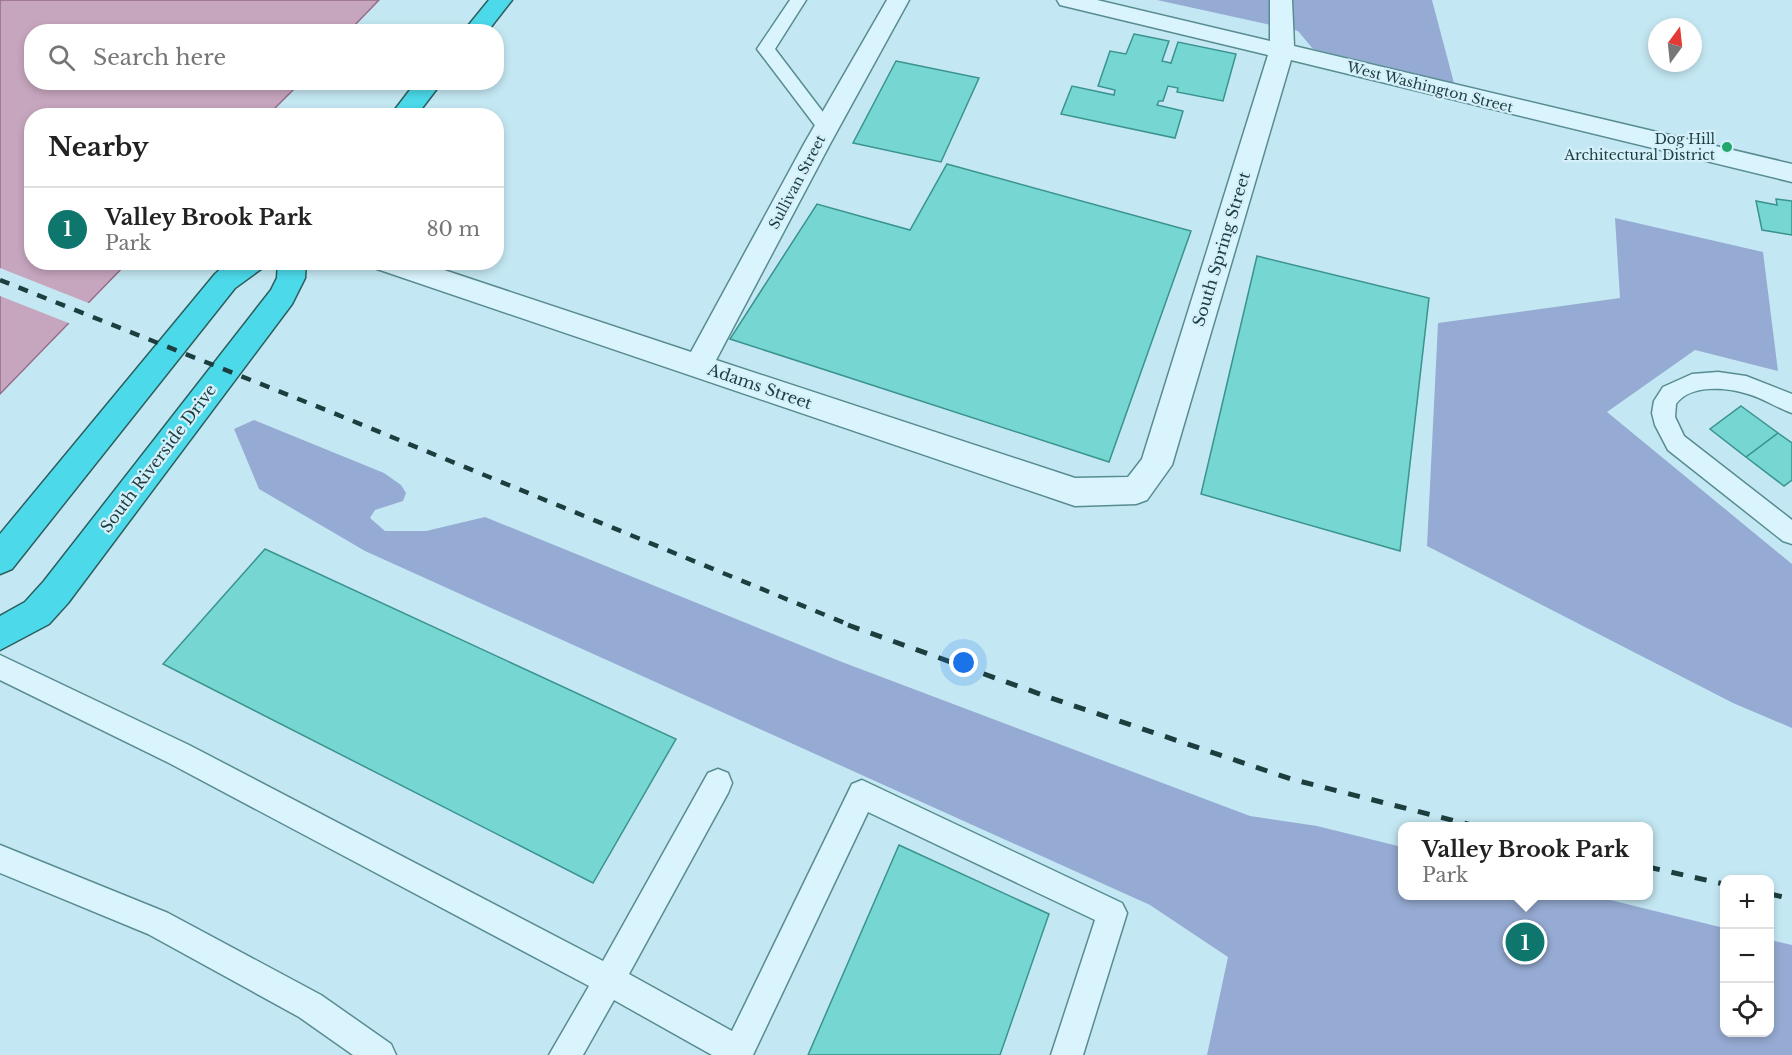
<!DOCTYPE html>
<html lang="en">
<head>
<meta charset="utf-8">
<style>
  :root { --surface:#fff; --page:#f6f6f6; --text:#222; --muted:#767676; --line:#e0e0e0; --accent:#0f766e }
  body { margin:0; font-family:"Libre Baskerville",serif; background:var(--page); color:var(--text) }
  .controls { position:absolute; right:18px; bottom:18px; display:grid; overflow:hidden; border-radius:12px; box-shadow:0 3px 9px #0003 }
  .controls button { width:54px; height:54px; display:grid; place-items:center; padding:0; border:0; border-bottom:2px solid var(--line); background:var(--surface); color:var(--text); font:30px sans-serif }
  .compass { position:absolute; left:1648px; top:18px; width:54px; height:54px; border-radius:50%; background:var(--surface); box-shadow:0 3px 9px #0003; rotate:15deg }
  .you { position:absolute; left:964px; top:663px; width:21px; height:21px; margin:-15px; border:4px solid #fff; border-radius:50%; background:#1a73e8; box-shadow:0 0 0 9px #1a73e833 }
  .badge { display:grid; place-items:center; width:39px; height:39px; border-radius:50%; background:var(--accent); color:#fff; font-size:20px; font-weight:700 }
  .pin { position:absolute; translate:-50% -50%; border:3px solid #fff; box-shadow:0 2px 6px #0006 }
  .popup { position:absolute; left:1398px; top:822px; width:255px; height:78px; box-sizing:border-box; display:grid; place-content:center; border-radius:12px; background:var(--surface); filter:drop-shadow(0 2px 4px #0005); font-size:20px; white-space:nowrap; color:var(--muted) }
  .popup b { font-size:22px; color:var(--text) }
  .popup::after { content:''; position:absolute; left:50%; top:100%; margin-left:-12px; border:12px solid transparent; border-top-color:var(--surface) }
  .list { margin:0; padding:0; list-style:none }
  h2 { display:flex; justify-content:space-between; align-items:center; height:78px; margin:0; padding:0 24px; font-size:26px }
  h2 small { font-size:20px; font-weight:400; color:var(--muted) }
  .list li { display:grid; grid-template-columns:39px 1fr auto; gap:18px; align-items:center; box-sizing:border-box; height:84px; padding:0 24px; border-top:2px solid var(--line) }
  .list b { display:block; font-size:22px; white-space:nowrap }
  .list p { margin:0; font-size:20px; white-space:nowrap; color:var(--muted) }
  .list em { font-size:20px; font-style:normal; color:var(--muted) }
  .icon { flex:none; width:33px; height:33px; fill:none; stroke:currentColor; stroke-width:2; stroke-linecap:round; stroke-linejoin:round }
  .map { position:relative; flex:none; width:1792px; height:1055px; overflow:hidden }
  .search { position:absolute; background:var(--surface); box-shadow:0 3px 9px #0003; left:24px; top:24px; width:480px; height:66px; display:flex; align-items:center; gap:15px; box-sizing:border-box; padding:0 21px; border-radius:24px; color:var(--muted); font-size:22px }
  .panel { position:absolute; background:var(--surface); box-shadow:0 3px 9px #0003; left:24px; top:108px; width:480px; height:162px; border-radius:24px }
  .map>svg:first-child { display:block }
</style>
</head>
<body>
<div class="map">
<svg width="1792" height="1055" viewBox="0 0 1792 1055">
  <rect width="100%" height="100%" fill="#c4e8f3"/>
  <path fill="#96abd3" d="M1157 0H1432L1454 83 1313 49 1298 31Z
    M1615 218 1763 252 1778 371 1695 350 1607 412 1792 564V728L1733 703 1427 546 1438 323 1620 298Z
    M254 420 384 473 401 485 406 493 403 501 375 510 370 518 385 531H426L485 517 842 662 1250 816 1317 826 1402 847V896H1594L1724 928V1032H1770V940L1792 945V1055H1207L1228 957 1150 905 365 551 259 489 234 429Z"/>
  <path fill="#c6a6be" stroke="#966c89" stroke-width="1.5" d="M0 0H379L349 31 32 32V82L300 83 268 115 32 116V262L127 263 0 394Z"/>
  <path fill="#c4e8f3" d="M0 268 91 304 71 324 0 296Z"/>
  <path fill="#76d6d2" stroke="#3a938e" stroke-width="1.5" d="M1134 34 1169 41 1162 61 1171 63 1178 42 1236 54 1223 101 1177 92 1178 88 1168 86 1163 101H1159L1157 105 1183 111 1175 138 1061 114 1072 86 1114 95 1115 90 1098 86 1110 51 1126 54Z
    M896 61 979 78 941 162 853 143Z
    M947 164 1191 231 1109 462 730 339 817 204 910 230Z
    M1776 199 1792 201V235L1762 230 1756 201 1777 205Z
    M1257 256 1429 298 1400 551 1201 494Z
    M1741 406 1778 433 1746 457 1710 429Z
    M1778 433 1792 443V480L1784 486 1746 457Z
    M265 549 676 739 593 883 163 664Z
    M899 845 1049 914 1000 1055H808Z"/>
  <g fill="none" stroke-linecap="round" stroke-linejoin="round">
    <defs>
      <path id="lane" d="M790 0H806L775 49 832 124 835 128 832 132H820L757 49Z
        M1718 372 1746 376 1792 394V413C1777 408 1763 398 1748 394 1727 387 1690 384 1676 404L1675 417 1684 436 1792 520V544L1783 541 1668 450 1655 425 1652 413 1654 401 1663 387 1692 374Z
        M0 655 189 745 603 961 708 773 718 769 728 773 732 783 728 793 629 974 732 1031 852 784 862 780 1122 903 1127 913 1083 1055H1051L1095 920 868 812 753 1055H712L614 1000 583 1055H549L589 986 169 763 0 680Z
        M0 845 168 913 321 995 391 1044 396 1055H353L299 1017 148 934 0 873Z"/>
      <path id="street" d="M887 0H909L830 144 716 360 1075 478 1128 477 1142 459 1268 55 1060 5 1057 0H1097L1270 41V0H1292L1294 46 1792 164V182L1291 60 1172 465 1147 500 1136 504 1075 506 377 269 373 262H420L691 352 804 144Z"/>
      <path id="highway" d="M489 0H512L487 32H463Z
        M416 82H442L416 116H390Z
        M228 262H265L261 269 235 288 12 569 0 574V534L215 274Z
        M278 262H306L305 278 292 304 68 603 49 624 0 650V616L25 602 44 581 271 290 277 278Z"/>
    </defs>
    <use href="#lane" stroke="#588c91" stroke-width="3"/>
    <use href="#street" stroke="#588c91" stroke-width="3"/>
    <use href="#highway" stroke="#2c5e5e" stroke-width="3"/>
    <use href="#lane" fill="#d9f4fd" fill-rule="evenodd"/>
    <use href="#street" fill="#d9f4fd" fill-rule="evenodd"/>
    <use href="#highway" fill="#4cdaeb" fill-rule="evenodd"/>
    <path stroke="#1d3e3f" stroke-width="4.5" stroke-dasharray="10 10" stroke-linecap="butt" d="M0 280 326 410 852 626"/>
    <path stroke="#1d3e3f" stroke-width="5" stroke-dasharray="12 12" stroke-linecap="butt" d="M848 625 1051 698 1291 779 1475 826
      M1648 867 1724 884
      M1770 894 1792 899"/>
  </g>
  <circle fill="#20a769" stroke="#d5f0fa" stroke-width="2" cx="1727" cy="147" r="6"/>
  <g text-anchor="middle" stroke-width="4.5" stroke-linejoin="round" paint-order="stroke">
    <g font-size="14" fill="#1d3e3f" stroke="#d5f0fa">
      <text transform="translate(1430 87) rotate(14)" y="5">West Washington Street</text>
      <text transform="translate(797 182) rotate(-62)" y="5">Sullivan Street</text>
    </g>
    <g font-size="14" fill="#1d3e3f" stroke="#d5f0fa" text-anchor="end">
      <text x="1715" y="144">Dog Hill<tspan x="1715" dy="16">Architectural District</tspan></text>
    </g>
    <g font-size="16" fill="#1d3e3f" stroke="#d5f0fa">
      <text transform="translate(1221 249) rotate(-73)" y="6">South Spring Street</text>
      <text transform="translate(760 386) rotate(19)" y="6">Adams Street</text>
      <text transform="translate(158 458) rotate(-53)" y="6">South Riverside Drive</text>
    </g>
  </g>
</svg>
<div class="controls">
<button>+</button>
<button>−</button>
<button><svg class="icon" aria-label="locate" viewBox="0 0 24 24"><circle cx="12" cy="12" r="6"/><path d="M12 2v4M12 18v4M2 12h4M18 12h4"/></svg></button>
</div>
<svg class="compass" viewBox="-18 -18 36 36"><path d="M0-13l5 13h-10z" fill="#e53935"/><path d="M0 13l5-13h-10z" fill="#767676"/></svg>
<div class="you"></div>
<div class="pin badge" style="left:1525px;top:942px">1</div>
<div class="popup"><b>Valley Brook Park</b>Park</div>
<div class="search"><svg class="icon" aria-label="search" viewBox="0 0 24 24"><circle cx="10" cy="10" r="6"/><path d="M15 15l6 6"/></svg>Search here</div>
<section class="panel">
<h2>Nearby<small></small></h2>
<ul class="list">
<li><span class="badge">1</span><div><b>Valley Brook Park</b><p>Park</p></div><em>80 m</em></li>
</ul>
</section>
</div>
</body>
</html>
